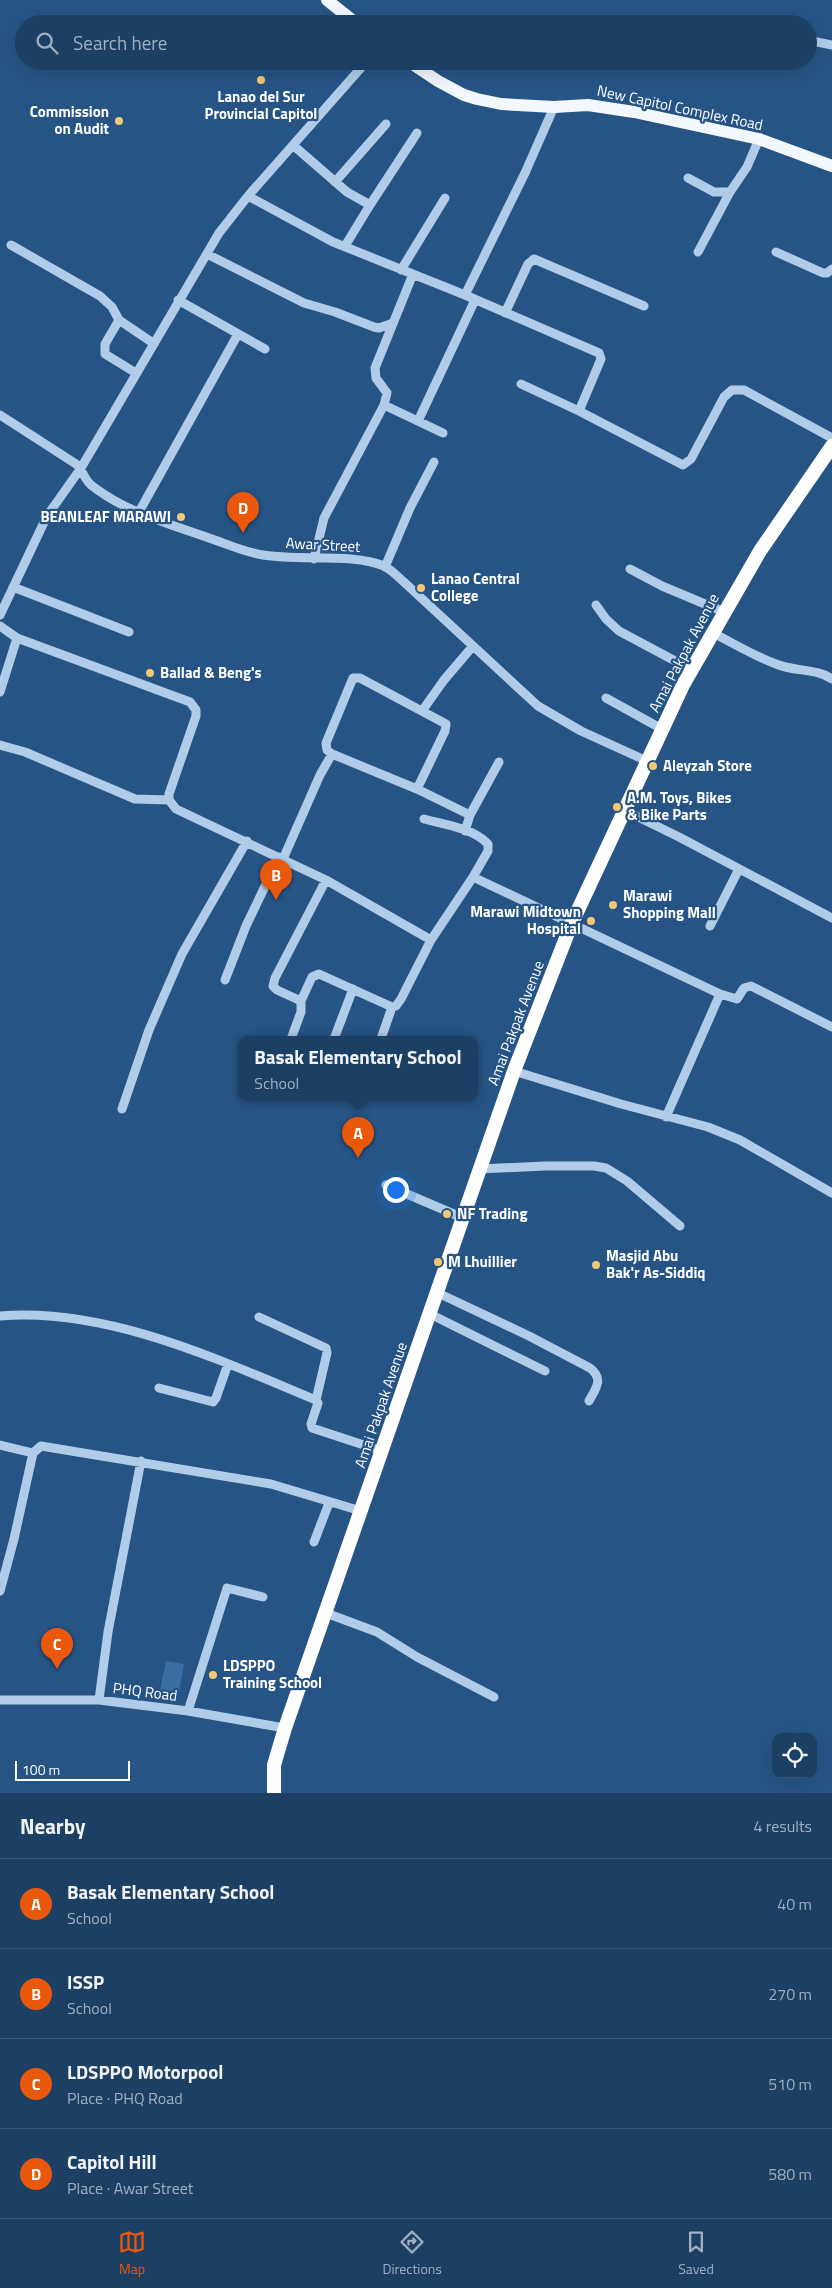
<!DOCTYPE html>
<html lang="en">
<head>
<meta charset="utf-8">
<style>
  :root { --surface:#1c3f64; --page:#25466a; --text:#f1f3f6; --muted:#a0afbf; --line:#3a5878; --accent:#ea580c }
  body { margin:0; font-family:"Titillium Web",sans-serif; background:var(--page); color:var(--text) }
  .controls { position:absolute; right:15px; bottom:15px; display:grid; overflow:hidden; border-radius:10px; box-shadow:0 5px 20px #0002 }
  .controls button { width:45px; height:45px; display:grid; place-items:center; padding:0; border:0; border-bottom:1px solid var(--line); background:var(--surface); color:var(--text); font:25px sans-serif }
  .scale { position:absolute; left:15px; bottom:12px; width:115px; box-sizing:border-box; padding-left:5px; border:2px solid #fff; border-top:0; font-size:14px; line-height:18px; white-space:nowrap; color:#fff; -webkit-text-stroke:4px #265485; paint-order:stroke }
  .you { position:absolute; left:395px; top:1189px; width:18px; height:18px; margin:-12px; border:4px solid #fff; border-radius:50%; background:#1a73e8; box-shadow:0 0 0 8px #1a73e833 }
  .badge { display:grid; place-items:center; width:32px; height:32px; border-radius:50%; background:var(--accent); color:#fff; font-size:16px; font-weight:700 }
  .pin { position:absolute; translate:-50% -41px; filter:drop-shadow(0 1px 2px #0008) }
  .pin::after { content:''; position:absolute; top:26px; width:18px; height:15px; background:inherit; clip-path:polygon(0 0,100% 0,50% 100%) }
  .popup { position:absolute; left:238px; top:1036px; width:240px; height:65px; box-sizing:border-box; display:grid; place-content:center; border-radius:10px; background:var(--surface); filter:drop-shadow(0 1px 4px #0005); font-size:16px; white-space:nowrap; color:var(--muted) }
  .popup b { font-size:19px; color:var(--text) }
  .popup::after { content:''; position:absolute; left:50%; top:100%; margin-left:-10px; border:10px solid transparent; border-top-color:var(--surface) }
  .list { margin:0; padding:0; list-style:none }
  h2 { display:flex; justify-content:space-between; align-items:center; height:65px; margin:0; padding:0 20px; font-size:21px }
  h2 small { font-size:16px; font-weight:400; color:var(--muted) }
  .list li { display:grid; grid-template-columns:32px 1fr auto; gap:15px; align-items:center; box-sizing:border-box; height:90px; padding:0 20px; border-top:1px solid var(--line) }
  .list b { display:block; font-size:19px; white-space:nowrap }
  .list p { margin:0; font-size:16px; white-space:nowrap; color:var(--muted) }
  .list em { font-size:16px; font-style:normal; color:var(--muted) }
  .icon { flex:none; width:28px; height:28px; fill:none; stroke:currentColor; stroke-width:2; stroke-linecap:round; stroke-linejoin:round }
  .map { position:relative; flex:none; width:832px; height:1793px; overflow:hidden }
  .search { position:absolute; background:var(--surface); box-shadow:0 5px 20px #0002; left:15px; right:15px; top:15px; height:55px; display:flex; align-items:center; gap:12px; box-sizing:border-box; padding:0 18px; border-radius:28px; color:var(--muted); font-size:19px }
  .sheet { height:425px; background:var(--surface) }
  nav { display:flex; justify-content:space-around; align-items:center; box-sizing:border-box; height:70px; border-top:1px solid var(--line); background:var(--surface); font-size:14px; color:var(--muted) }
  nav a { display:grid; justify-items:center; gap:2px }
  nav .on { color:var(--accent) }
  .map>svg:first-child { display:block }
</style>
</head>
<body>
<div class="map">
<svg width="832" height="1793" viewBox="0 0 832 1793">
  <rect width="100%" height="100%" fill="#265485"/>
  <path fill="#3b6ea2" d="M166 1661 184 1664 177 1703 158 1700Z"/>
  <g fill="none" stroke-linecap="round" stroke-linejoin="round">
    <path stroke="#b1cce8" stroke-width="9" d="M812 41 832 45
      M294 146 347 192 370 205 417 133
      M688 178 714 192H730
      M335 182 386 124
      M248 196 333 242 465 295 525 173 554 107
      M11 245 100 296 112 307 119 320 153 343
      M345 246 370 205
      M698 252 730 192 747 167 759 139
      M776 252 823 273H827L832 269
      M207 254 304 303 335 312 374 327 379 328 393 323
      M401 270 445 198
      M465 295 599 353 601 359 579 411
      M178 300 265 349
      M505 313 528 264 534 259 644 306
      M119 320 105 344V354L136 373
      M521 384 579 411 683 465 691 459 724 397 732 390H744L832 438
      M384 405 387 393 376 378 375 368 413 274
      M0 415 76 464C83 470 84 479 91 485 125 512 169 524 209 538 227 544 244 552 263 555 299 561 353 553 384 566 392 570 398 577 405 583L538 706 581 731 647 761
      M418 421 475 300
      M139 512 238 334
      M314 559 324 518 384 405 443 433
      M385 567 410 508 434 462
      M630 569 662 586 724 612
      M13 587 129 632
      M596 605 606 619 619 631 692 670
      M0 615 47 516 81 468 219 233 248 196 367 61
      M0 626 17 638 190 702 196 710V716L169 794V800L176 809 326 880 431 940 473 877 720 994 666 1117
      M713 633C733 643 754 656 776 664 795 672 816 668 832 679
      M0 692 17 638
      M606 698 662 729
      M422 711 444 680 473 646
      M0 745 25 752 135 799 169 800
      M417 789 445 731 446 724 360 678H353L326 743 327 750 332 754 417 789 470 815 465 831
      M624 810 679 837 832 918
      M470 815 499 762
      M424 819C443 824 473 828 488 844V851L473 877
      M283 859 320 775 332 754
      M326 880 275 978 273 986 277 990 301 1001 312 977 319 974 392 1007 396 1006 401 999 431 940
      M710 926 739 869
      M225 980 246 926 279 857
      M720 994 737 999 744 988 751 986 832 1027
      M291 1039 301 1012V1001
      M334 1039 353 989
      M381 1039 392 1007
      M514 1071 621 1104 708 1127 740 1140 832 1193
      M122 1109 149 1030 182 954 247 841
      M480 1169 545 1166H594L606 1168 627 1181 680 1226
      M386 1185 463 1218
      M438 1293 529 1336 590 1368C604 1379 596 1388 589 1401
      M430 1314 545 1371
      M0 1316C107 1307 219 1360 316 1400L318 1403 311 1424 312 1428 382 1451
      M259 1317 326 1348 327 1353 316 1400
      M159 1388 213 1402 216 1398 228 1364
      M0 1445 33 1453
      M314 1542 329 1503
      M0 1591 14 1539 33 1453 41 1446 271 1484 361 1511
      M326 1613 377 1632 417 1657 494 1697
      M0 1700H99L188 1711 285 1728
      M99 1700 108 1632 141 1461
      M188 1711 227 1588 263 1597"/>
    <path stroke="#f3f7fe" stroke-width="12" d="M327 0 357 24
      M408 61 438 81 464 95 477 99 501 104 554 107 588 105 634 112 759 139 832 166"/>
    <path stroke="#fff" stroke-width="14" d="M274 1793V1765L285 1728 514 1071 571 925 683 685 760 551 832 446"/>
  </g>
  <g fill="#f1c876" stroke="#265485" stroke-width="2">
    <circle cx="261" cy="80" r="5"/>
    <circle cx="119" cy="121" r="5"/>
    <circle cx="181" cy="517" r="5"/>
    <circle cx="421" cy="588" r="5"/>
    <circle cx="150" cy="673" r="5"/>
    <circle cx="653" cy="766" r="5"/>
    <circle cx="617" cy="807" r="5"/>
    <circle cx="613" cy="905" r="5"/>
    <circle cx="591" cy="921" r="5"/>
    <circle cx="447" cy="1214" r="5"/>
    <circle cx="438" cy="1262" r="5"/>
    <circle cx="596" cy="1265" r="5"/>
    <circle cx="213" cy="1675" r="5"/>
  </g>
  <g text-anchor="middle" stroke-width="4.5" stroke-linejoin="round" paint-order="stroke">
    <g font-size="15" font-weight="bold" fill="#fff" stroke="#265485" text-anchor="start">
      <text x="261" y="102" text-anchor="middle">Lanao del Sur<tspan x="261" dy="17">Provincial Capitol</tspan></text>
      <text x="109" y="117" text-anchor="end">Commission<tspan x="109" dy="17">on Audit</tspan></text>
      <text x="171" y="522" text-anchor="end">BEANLEAF MARAWI</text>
      <text x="431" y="584">Lanao Central<tspan x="431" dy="17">College</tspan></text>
      <text x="160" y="678">Ballad &amp; Beng's</text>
      <text x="663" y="771">Aleyzah Store</text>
      <text x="627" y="803">A.M. Toys, Bikes<tspan x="627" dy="17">&amp; Bike Parts</tspan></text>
      <text x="623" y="901">Marawi<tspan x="623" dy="17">Shopping Mall</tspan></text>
      <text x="581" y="917" text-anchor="end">Marawi Midtown<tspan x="581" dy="17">Hospital</tspan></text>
      <text x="457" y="1219">NF Trading</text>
      <text x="606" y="1261">Masjid Abu<tspan x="606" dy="17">Bak'r As-Siddiq</tspan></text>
      <text x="448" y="1267">M Lhuillier</text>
      <text x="223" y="1671">LDSPPO<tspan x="223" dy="17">Training School</tspan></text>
    </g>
    <g font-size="15" fill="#fff" stroke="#265485">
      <text transform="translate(680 108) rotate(12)" y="5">New Capitol Complex Road</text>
      <text transform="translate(323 545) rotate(3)" y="5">Awar Street</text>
      <text transform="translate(684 653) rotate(-62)" y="5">Amai Pakpak Avenue</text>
      <text transform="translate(516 1023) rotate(-69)" y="5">Amai Pakpak Avenue</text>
      <text transform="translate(381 1405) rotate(-71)" y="5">Amai Pakpak Avenue</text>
      <text transform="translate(145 1692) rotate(7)" y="5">PHQ Road</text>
    </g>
  </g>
</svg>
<div class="controls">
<button><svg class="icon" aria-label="locate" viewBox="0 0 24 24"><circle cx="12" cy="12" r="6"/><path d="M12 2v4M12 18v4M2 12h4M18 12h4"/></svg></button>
</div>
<div class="scale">100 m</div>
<div class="you"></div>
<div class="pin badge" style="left:358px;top:1158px">A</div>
<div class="popup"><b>Basak Elementary School</b>School</div>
<div class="pin badge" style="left:276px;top:900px">B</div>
<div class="pin badge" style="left:57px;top:1669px">C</div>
<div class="pin badge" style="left:243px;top:533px">D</div>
<div class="search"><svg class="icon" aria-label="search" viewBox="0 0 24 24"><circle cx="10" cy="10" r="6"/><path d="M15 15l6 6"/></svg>Search here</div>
</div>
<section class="sheet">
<h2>Nearby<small>4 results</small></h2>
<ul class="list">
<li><span class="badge">A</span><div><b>Basak Elementary School</b><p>School</p></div><em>40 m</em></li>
<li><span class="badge">B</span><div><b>ISSP</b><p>School</p></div><em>270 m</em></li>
<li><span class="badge">C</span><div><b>LDSPPO Motorpool</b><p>Place · PHQ Road</p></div><em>510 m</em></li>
<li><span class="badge">D</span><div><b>Capitol Hill</b><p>Place · Awar Street</p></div><em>580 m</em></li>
</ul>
</section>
<nav>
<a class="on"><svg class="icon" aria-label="map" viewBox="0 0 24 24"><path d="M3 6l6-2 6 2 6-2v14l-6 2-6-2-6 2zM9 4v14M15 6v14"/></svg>Map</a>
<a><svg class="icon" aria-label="directions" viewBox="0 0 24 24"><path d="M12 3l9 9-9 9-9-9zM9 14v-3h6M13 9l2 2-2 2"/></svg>Directions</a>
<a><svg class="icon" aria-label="saved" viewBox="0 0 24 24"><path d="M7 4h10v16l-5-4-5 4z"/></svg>Saved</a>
</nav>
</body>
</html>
